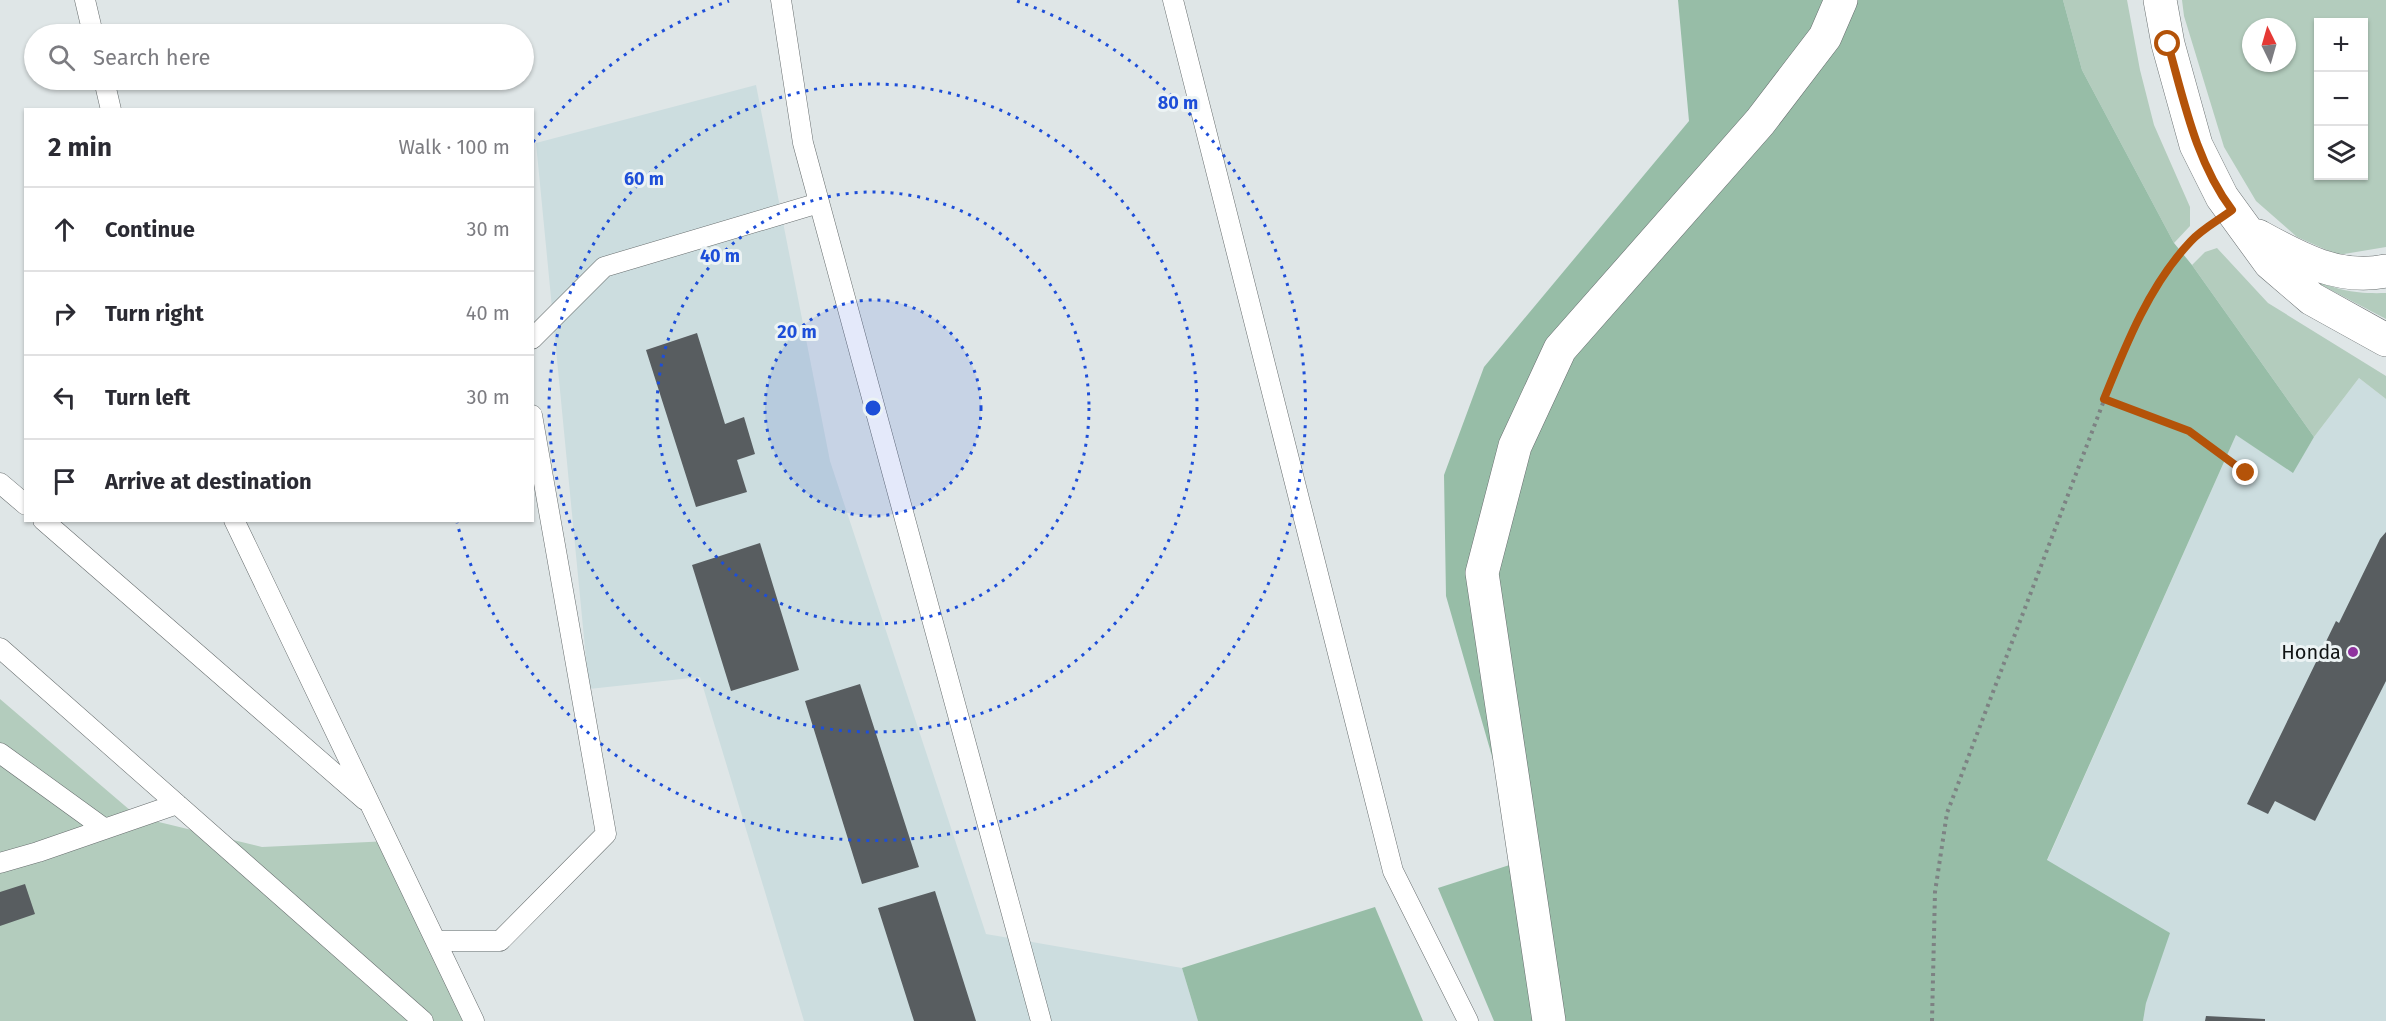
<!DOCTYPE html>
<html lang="en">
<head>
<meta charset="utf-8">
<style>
  :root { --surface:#fff; --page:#f7f7f7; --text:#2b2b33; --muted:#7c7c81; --line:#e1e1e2 }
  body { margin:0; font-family:"Fira Sans",sans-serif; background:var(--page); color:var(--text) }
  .controls { position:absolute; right:18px; top:18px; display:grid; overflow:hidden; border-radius:0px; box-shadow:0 2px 4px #0004 }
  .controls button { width:54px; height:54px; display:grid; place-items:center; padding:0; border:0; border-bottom:2px solid var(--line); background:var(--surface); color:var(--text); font:30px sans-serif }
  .compass { position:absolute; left:2242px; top:18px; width:54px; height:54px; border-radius:50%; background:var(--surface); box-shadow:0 2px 4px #0004; rotate:355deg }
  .stop { position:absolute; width:18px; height:18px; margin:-14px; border:4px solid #b45309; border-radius:50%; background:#fff }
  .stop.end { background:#b45309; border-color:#fff; box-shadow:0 2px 6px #0008 }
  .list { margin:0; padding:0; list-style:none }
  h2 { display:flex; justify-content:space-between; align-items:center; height:78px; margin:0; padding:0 24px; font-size:26px }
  h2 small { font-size:20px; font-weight:400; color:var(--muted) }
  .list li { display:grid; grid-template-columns:39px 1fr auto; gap:18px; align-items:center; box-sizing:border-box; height:84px; padding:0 24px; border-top:2px solid var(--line) }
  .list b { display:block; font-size:22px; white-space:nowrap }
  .list em { font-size:20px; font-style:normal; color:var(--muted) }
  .icon { flex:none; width:33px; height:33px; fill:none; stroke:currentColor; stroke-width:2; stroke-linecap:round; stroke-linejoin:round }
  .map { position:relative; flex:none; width:2386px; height:1021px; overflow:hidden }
  .search { position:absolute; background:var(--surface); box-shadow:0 2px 4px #0004; left:24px; top:24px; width:510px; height:66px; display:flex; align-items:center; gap:15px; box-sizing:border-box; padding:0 21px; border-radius:33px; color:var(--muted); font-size:22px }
  .panel { position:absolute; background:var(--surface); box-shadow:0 2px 4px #0004; left:24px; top:108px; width:510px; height:414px; border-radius:0px }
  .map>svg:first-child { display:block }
</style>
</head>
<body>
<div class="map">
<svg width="2386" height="1021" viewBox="0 0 2386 1021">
  <rect width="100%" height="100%" fill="#dfe6e7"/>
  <path fill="#ccdddf" d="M756 85 830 461 986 934 1182 968 1198 1021H804L700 677 589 689 536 143Z
    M2359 378 2386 399V1021H2143L2146 1003 2047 861 2236 435 2293 472 2314 437Z"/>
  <path fill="#b3ccbd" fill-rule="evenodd" d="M2063 0H2127L2140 70 2154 125 2190 207V226L2174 243 2082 70Z
    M2182 0H2386V247L2338 255 2297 237 2256 201 2224 147 2184 16ZM2318 22H2364V176H2318ZM2251 27H2287V63H2251Z
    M2217 248 2268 303 2386 376V399L2359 378 2314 437 2192 265 2205 252Z
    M2308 278C2339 290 2353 294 2386 293V319Z
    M0 699 138 817 262 847 390 841 478 1021H0Z"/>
  <path fill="#97bda7" d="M1678 0H2063L2082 70 2174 243 2192 265 2314 437 2293 473 2236 435 2047 860 2170 933 2146 1003 2143 1021H1494L1438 888 1522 861 1446 596 1444 475 1484 367 1689 121Z
    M1375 907 1423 1021H1198L1182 968Z"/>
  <path fill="#585d60" d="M697 333 725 424 744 417 755 454 737 460 747 492 696 507 646 350Z
    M2386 532V681L2315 821 2275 801 2268 814 2247 804 2336 621 2339 623 2380 539Z
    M760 543 799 670 731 691 692 565Z
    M860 684 919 867 862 884 805 701Z
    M25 884 35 914 0 926V892Z
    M935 891 976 1021H914L878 908Z
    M2206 1016 2265 1019V1021H2205Z"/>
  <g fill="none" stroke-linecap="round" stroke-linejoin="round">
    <defs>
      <path id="service" d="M85 0 93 34
        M781 0 803 143 1041 1021
        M1173 0 1393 871 1468 1021
        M104 80 111 110
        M532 339 604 267 819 203
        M0 483 26 505
        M43 520 365 800
        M234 520 474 1021
        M0 648 423 1021
        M0 753 105 829
        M0 863 38 852 177 804
        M437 941H500L606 834 532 415"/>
      <path id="minor" d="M1549 1021 1482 573 1515 446 1560 349 1760 122 1825 37 1841 0"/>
      <path id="primary" d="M2160 0 2168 44 2196 145 2222 197 2270 263 2312 299 2386 340
        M2258 236C2298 258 2339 281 2386 271"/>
    </defs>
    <use href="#service" stroke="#676d6e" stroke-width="21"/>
    <use href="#minor" stroke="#676d6e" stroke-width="34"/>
    <use href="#primary" stroke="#676d6e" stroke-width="34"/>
    <path stroke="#7d8283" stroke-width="4" stroke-dasharray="3 4.5" stroke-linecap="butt" d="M2104 399 2189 431 2246 473
      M1932 1021 1935 892 1947 813 2122 353C2144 310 2165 259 2205 230"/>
    <use href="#service" stroke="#fff" stroke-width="20"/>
    <use href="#minor" stroke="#fff" stroke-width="33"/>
    <use href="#primary" stroke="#fff" stroke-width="33"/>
  </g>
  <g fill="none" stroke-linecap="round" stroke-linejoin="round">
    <path stroke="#b45309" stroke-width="8" d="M2168 44C2184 101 2196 162 2232 210 2219 220 2202 229 2191 241 2150 284 2126 344 2104 399L2189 431 2246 473"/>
  </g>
  <circle cx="873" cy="408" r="108" fill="#1d4ed8" fill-opacity=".12"/>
  <g fill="none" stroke="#1d4ed8" stroke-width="3" stroke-dasharray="3 6">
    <circle cx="873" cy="408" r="108"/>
    <circle cx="873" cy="408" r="216"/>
    <circle cx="873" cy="408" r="324"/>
    <path d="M533 142A432 432 0 0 1 729 1M1017 1A432 432 0 1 1 457 523"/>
  </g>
  <circle fill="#8f339e" stroke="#ecf3f4" stroke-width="2" cx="2353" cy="652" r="6"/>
  <g text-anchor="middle" stroke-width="6" stroke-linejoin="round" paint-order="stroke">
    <g font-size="20" fill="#121515" stroke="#ecf3f4" text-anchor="end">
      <text x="2341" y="659">Honda</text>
    </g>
  </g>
  <circle cx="873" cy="408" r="9" fill="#1d4ed8" stroke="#ecf3f4" stroke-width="3"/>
  <g font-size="18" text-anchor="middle" font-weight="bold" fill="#1d4ed8" stroke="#ecf3f4" stroke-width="6" stroke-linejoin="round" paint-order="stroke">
    <text x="1178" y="109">80 m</text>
    <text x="644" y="185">60 m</text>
    <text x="720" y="262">40 m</text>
    <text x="797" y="338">20 m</text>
  </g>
</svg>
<div class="controls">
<button>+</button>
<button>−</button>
<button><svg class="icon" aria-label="layers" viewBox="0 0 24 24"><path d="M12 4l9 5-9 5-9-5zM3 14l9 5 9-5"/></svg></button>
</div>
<svg class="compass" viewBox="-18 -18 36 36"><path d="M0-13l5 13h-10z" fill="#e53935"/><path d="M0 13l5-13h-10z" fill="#7c7c81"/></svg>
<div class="stop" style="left:2168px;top:44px"></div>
<div class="stop end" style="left:2246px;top:473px"></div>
<div class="search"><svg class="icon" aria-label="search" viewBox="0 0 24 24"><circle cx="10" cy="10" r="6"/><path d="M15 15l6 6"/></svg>Search here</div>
<section class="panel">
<h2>2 min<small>Walk · 100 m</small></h2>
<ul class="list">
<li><svg class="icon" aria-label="ahead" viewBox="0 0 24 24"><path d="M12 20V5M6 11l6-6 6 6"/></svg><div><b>Continue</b></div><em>30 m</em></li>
<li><svg class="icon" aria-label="right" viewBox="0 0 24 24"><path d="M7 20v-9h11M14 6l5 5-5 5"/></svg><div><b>Turn right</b></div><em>40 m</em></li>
<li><svg class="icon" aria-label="left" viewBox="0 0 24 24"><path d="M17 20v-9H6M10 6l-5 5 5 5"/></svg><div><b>Turn left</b></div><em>30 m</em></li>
<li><svg class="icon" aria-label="arrive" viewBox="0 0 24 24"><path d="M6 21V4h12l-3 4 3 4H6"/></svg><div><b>Arrive at destination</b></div></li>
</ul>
</section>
</div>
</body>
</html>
